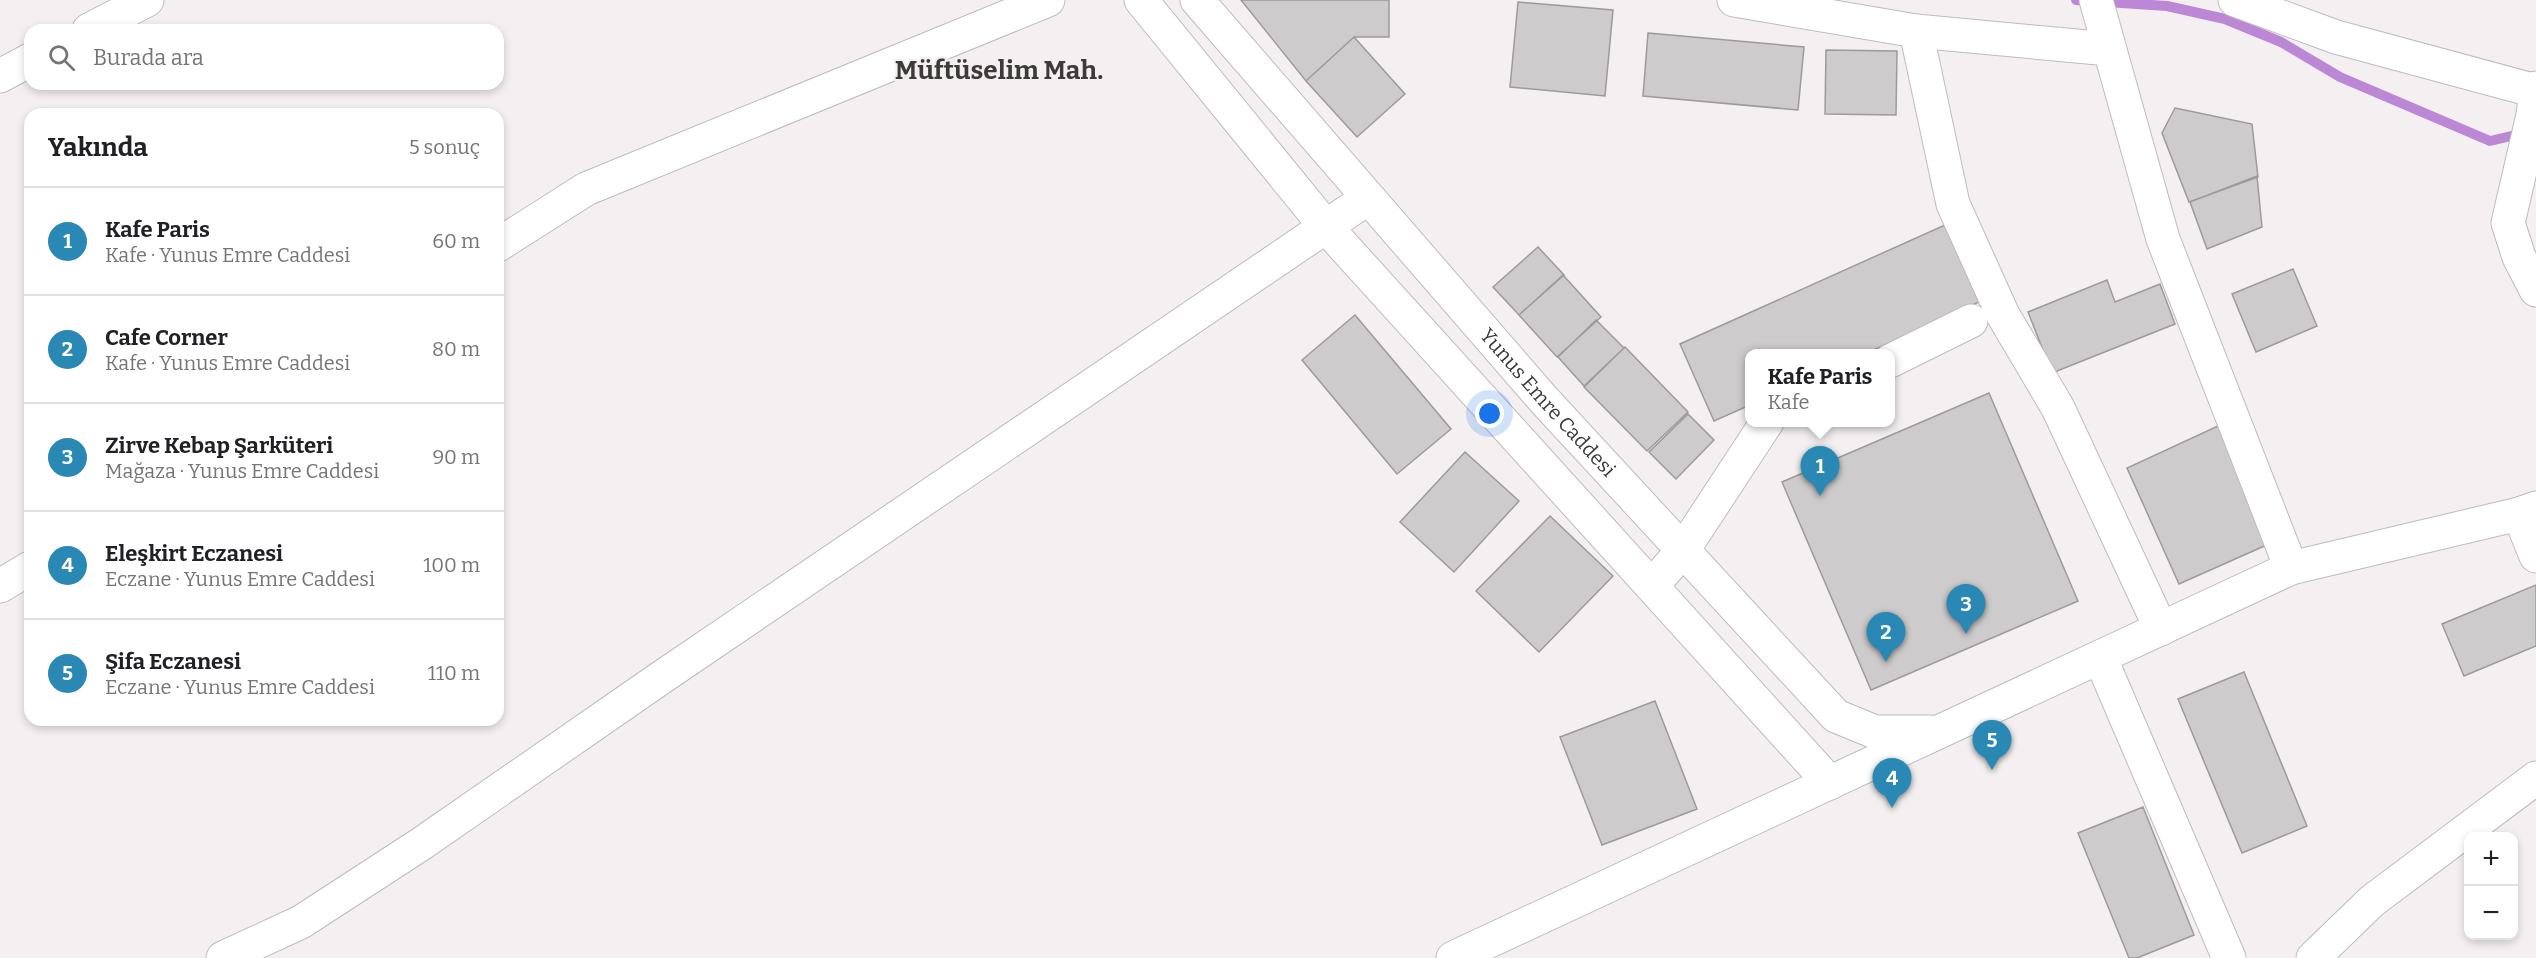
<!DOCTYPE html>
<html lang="tr">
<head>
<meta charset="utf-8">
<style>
  :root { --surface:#fff; --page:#f6f6f6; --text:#202124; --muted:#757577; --line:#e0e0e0; --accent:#2a88b4 }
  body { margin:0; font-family:Bitter,serif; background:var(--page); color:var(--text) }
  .controls { position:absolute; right:18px; bottom:18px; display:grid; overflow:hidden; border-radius:12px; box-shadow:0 3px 9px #0003 }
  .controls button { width:54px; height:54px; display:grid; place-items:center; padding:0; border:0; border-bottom:2px solid var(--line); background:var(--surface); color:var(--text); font:30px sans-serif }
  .you { position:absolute; left:1490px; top:414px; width:21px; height:21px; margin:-15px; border:4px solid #fff; border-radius:50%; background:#1a73e8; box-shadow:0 0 0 9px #1a73e833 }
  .badge { display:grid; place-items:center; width:39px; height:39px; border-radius:50%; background:var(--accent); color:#fff; font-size:20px; font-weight:700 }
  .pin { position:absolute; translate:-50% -50px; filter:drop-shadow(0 2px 3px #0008) }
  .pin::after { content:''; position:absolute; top:32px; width:21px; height:18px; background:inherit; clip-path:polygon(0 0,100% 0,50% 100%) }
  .popup { position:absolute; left:1745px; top:349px; width:150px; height:78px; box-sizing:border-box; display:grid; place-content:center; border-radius:12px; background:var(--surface); filter:drop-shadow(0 2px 4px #0005); font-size:20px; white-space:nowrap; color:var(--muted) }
  .popup b { font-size:22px; color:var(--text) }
  .popup::after { content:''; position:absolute; left:50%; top:100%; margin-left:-12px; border:12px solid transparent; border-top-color:var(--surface) }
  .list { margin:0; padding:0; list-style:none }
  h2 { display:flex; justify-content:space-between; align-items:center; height:78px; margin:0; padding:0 24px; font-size:26px }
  h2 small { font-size:20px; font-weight:400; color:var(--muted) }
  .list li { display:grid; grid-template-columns:39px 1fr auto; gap:18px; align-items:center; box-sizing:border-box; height:108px; padding:0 24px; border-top:2px solid var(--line) }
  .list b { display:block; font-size:22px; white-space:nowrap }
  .list p { margin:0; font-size:20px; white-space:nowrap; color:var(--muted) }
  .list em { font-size:20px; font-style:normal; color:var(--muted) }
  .icon { flex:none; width:33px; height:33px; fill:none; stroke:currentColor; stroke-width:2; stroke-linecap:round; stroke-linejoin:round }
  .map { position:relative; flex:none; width:2536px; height:958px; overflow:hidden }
  .search { position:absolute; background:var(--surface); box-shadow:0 3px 9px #0003; left:24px; top:24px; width:480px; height:66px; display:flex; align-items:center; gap:15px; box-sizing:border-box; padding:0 21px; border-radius:18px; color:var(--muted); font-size:22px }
  .panel { position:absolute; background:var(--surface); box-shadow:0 3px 9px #0003; left:24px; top:108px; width:480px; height:618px; border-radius:18px }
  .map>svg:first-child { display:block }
</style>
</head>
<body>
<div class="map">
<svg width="2536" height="958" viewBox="0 0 2536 958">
  <rect width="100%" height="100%" fill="#f4f0f1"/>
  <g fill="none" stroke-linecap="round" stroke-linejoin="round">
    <path stroke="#bc88d5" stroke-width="10" d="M2076 0 2167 6 2225 19 2281 42 2340 77 2490 141 2524 133"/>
  </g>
  <path fill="#cecbcd" stroke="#9d9a9c" stroke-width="1.5" d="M1241 0H1389V37H1354L1306 81Z
    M1518 2 1613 10 1605 96 1510 87Z
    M1648 33 1804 47 1798 110 1643 96Z
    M1354 37 1405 94 1357 137 1306 81Z
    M1826 50 1897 51 1896 115 1825 114Z
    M2175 108 2252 124 2258 177 2189 202 2162 133Z
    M2257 176 2262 227 2207 249 2190 202Z
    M1945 225 1979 302 1865 354H1750V405L1714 421 1680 344Z
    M1538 247 1564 275 1519 315 1493 287Z
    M2293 269 2317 326 2256 352 2232 294Z
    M1563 275 1601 317 1557 357 1519 315Z
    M2107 280 2115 302 2160 284 2175 324 2052 373 2028 312Z
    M1355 315 1451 429 1397 474 1302 360Z
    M1596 320 1624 348 1584 386 1558 357Z
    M1625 347 1688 412 1647 451 1584 387Z
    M1989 393 2078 601 1871 690 1782 482Z
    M1688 414 1714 440 1676 479 1649 452Z
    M2218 426 2271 543 2179 584 2127 468Z
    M1465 452 1519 501 1454 572 1400 522Z
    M1550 516 1613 576 1539 652 1476 591Z
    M2536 585V646L2464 676 2442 624Z
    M2244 672 2307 826 2242 853 2178 699Z
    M1655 701 1697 809 1602 845 1560 737Z
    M2143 807 2194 935 2137 958H2129L2078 833Z"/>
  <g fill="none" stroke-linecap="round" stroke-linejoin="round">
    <defs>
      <g id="minor">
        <path d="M1141 0 1326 227 1830 783"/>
        <path id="s1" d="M1197 0 1544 400 1836 716 1875 732H1930"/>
        <path d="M1734 0 1916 31 2109 49"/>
        <path d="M2096 0 2163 239 2291 568"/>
        <path d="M2235 0 2336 37 2536 91"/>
        <path d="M89 30 147 0"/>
        <path d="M1916 31 1953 204 2003 315 2058 408 2161 629"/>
        <path d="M0 76 30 60"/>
        <path d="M2536 88 2533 115 2508 223 2519 257 2536 290"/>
        <path d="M498 245 586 189 1048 0"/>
        <path d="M1890 361 1971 321"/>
        <path d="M2519 514 2536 556"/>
        <path d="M0 586 30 568"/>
        <path d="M1652 586 1683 550 1767 422"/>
        <path d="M2100 657 2229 958"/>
        <path d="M223 958 301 922 421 844 662 677 1368 198"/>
        <path d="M1453 958 2291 568 2519 514 2536 508"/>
        <path d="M2313 958 2372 901 2536 778"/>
      </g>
    </defs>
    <use href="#minor" stroke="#bfbbbb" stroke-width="35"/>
    <use href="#minor" stroke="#fff" stroke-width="33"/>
  </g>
  <g text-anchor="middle" stroke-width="4.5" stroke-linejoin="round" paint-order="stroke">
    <g font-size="20" fill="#3a3939" stroke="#f4f0f1">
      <text dy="7" stroke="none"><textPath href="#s1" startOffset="534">Yunus Emre Caddesi</textPath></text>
    </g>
    <g font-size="26" font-weight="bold" fill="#3d3a3a" stroke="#f4f0f1">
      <text x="999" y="79">Müftüselim Mah.</text>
    </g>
  </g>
</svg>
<div class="controls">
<button>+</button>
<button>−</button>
</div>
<div class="you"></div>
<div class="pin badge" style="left:1820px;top:496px">1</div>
<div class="popup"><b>Kafe Paris</b>Kafe</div>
<div class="pin badge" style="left:1886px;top:662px">2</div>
<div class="pin badge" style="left:1966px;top:634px">3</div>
<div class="pin badge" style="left:1892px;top:808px">4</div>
<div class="pin badge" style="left:1992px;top:770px">5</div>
<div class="search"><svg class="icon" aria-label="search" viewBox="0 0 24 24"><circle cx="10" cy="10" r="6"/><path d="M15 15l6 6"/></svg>Burada ara</div>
<section class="panel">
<h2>Yakında<small>5 sonuç</small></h2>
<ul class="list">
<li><span class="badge">1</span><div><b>Kafe Paris</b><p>Kafe · Yunus Emre Caddesi</p></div><em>60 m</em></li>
<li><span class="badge">2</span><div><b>Cafe Corner</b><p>Kafe · Yunus Emre Caddesi</p></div><em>80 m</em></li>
<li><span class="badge">3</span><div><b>Zirve Kebap Şarküteri</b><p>Mağaza · Yunus Emre Caddesi</p></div><em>90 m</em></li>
<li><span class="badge">4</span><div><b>Eleşkirt Eczanesi</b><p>Eczane · Yunus Emre Caddesi</p></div><em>100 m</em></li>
<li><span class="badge">5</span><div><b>Şifa Eczanesi</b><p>Eczane · Yunus Emre Caddesi</p></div><em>110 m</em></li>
</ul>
</section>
</div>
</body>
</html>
